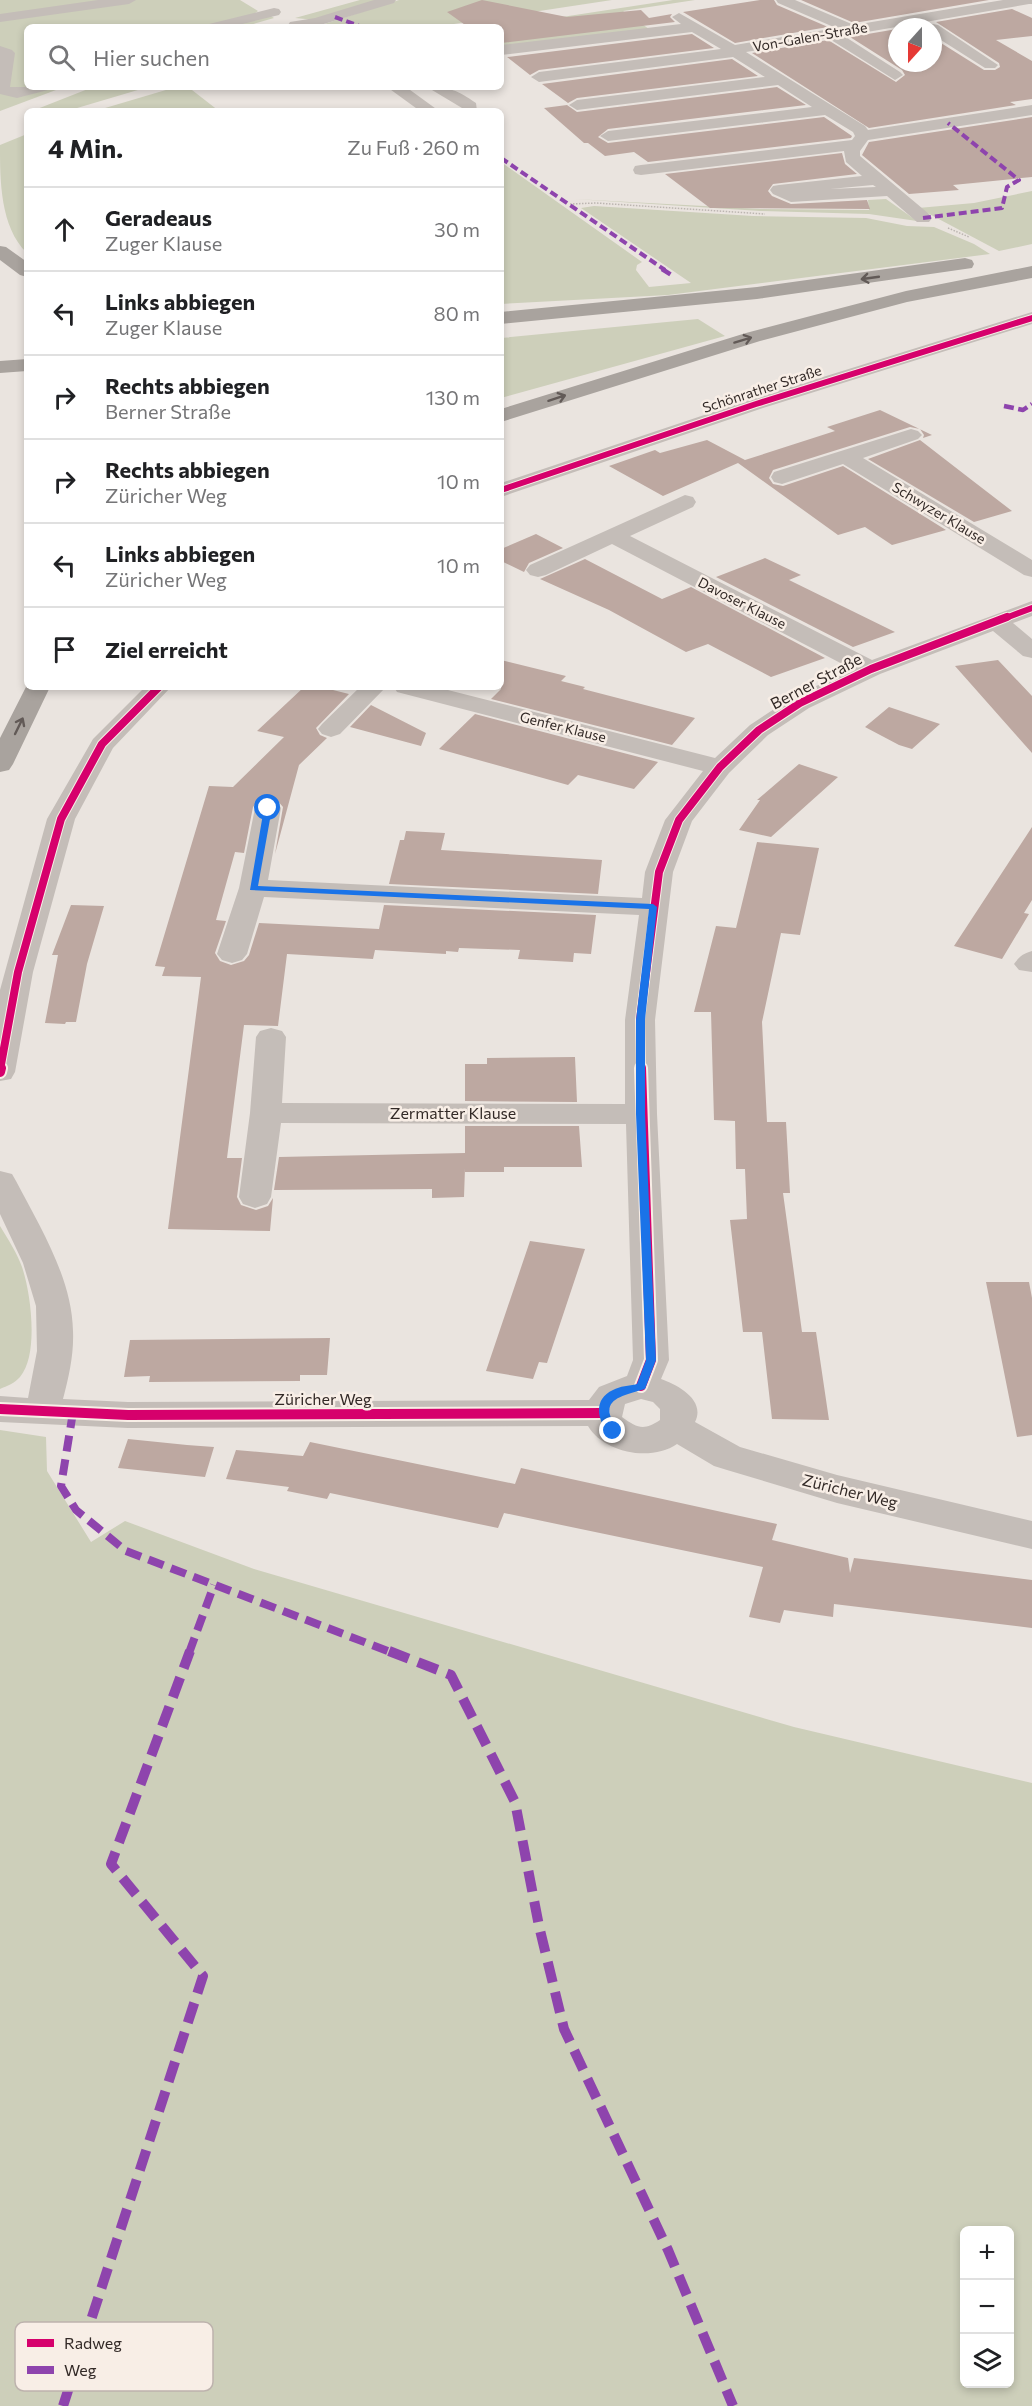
<!DOCTYPE html>
<html lang="de">
<head>
<meta charset="utf-8">
<style>
  :root { --surface:#fff; --page:#f6f6f6; --text:#202124; --muted:#757577; --line:#e0e0e0 }
  body { margin:0; font-family:Commissioner,sans-serif; background:var(--page); color:var(--text) }
  .controls { position:absolute; right:18px; bottom:18px; display:grid; overflow:hidden; border-radius:9px; box-shadow:0 3px 9px #0003 }
  .controls button { width:54px; height:54px; display:grid; place-items:center; padding:0; border:0; border-bottom:2px solid var(--line); background:var(--surface); color:var(--text); font:30px sans-serif }
  .compass { position:absolute; left:888px; top:18px; width:54px; height:54px; border-radius:50%; background:var(--surface); box-shadow:0 3px 9px #0003; rotate:201deg }
  .stop { position:absolute; width:18px; height:18px; margin:-14px; border:4px solid #1a73e8; border-radius:50%; background:#fff }
  .stop.end { background:#1a73e8; border-color:#fff; box-shadow:0 2px 6px #0008 }
  .list { margin:0; padding:0; list-style:none }
  h2 { display:flex; justify-content:space-between; align-items:center; height:78px; margin:0; padding:0 24px; font-size:26px }
  h2 small { font-size:20px; font-weight:400; color:var(--muted) }
  .list li { display:grid; grid-template-columns:39px 1fr auto; gap:18px; align-items:center; box-sizing:border-box; height:84px; padding:0 24px; border-top:2px solid var(--line) }
  .list b { display:block; font-size:22px; white-space:nowrap }
  .list p { margin:0; font-size:20px; white-space:nowrap; color:var(--muted) }
  .list em { font-size:20px; font-style:normal; color:var(--muted) }
  .icon { flex:none; width:33px; height:33px; fill:none; stroke:currentColor; stroke-width:2; stroke-linecap:round; stroke-linejoin:round }
  .map { position:relative; flex:none; width:1032px; height:2406px; overflow:hidden }
  .search { position:absolute; background:var(--surface); box-shadow:0 3px 9px #0003; left:24px; top:24px; width:480px; height:66px; display:flex; align-items:center; gap:15px; box-sizing:border-box; padding:0 21px; border-radius:9px; color:var(--muted); font-size:22px }
  .panel { position:absolute; background:var(--surface); box-shadow:0 3px 9px #0003; left:24px; top:108px; width:480px; height:582px; border-radius:9px }
  .map>svg:first-child { display:block }
</style>
</head>
<body>
<div class="map">
<svg width="1032" height="2406" viewBox="0 0 1032 2406">
  <rect width="100%" height="100%" fill="#eae4df"/>
  <path fill="#cdcfba" fill-rule="evenodd" d="M0 0H240L258 11 254 14 269 15 274 18 243 27H27V87H64L0 111Z
    M360 0H380L316 20 295 18Z
    M399 0H612L434 27H315Z
    M673 0H695L623 11 652 31 501 48V27H496Z
    M93 87H148L67 111H32Z
    M176 87H202L192 90 219 111H95Z
    M27 134V253C0 227 0 180 0 145Z
    M501 162 642 262 637 265 636 270 649 287 691 283 581 208 594 206 753 216 866 218 907 226 934 227 974 244 990 254 668 295 501 304Z
    M1032 191V244L999 251 918 208 974 203Z
    M574 199 760 209 869 210 868 200 886 199 917 221 869 214 760 211Z
    M698 319 725 336 501 398V338Z
    M0 1226C8 1239 17 1253 22 1267 31 1293 39 1355 20 1377 15 1383 7 1386 0 1389Z
    M0 1430 46 1437 47 1471 91 1542 125 1521 254 1569 794 1727 1032 1783V2406H0ZM964 2230H1010V2384H964Z"/>
  <path fill="#bda8a1" d="M482 0 567 17 641 10 649 18 672 14 670 17 675 22 501 43V27H468L447 12Z
    M760 0H774L777 5 828 27 735 43 683 12Z
    M801 0H989L854 23Z
    M1012 9 1032 18V36L996 40 1032 61V99L1010 102 1016 105 869 128 752 53 828 40 896 82 905 75 902 70 850 37 897 29V63H933V38L984 70H995L1000 67 999 63 936 22Z
    M692 34 714 48 539 70 530 75 507 57Z
    M732 59 758 76 577 98 568 103 542 84Z
    M777 87 806 105 608 129 598 137 608 143 824 117 852 136 851 138 648 162 634 152 605 156 588 143H584L544 108 567 105 577 112Z
    M1032 117V177L953 185 959 190 909 194 862 155 869 142Z
    M842 153 845 164 857 174 773 184 768 191 772 196 791 204 867 200 870 209 710 208 665 174Z
    M880 410 932 435 923 438 924 435 920 429 910 427 773 470 769 478 773 484 783 486 843 466 946 530 892 545 865 527 838 535 738 463 663 496 609 466 655 450 660 453 707 440 745 460 835 431 827 427Z
    M920 440 973 481 1012 511 974 522 868 459Z
    M536 534 563 548 529 563 524 572 501 561V549Z
    M765 558 801 575 789 580 895 632 853 647 716 577Z
    M585 559 662 599 691 587 825 658 771 677 708 644 686 652 609 610 540 579Z
    M501 660 566 676 561 681 585 687 583 689 695 718 672 745 491 699 501 689Z
    M998 660 1032 696V753L955 666Z
    M304 687H321L349 694 316 728 320 735 327 738 299 765 275 854 283 807 277 800 268 798 259 800 253 807 244 853 235 852 216 920 226 921 215 953 220 961 231 965 244 961 249 955 259 923 379 929 384 905 596 915 591 954 574 953 573 962 518 959 520 950 459 948 458 952 446 951V954L375 950 373 959 287 954 278 1026 244 1025 227 1158H242L237 1197 241 1205 256 1210 268 1206 273 1198 270 1231 168 1229 201 977 162 976 165 967 155 966 209 786 233 787 284 737 257 731Z
    M371 705 426 733 421 746 350 727Z
    M889 707 940 724 912 749 899 745 865 727Z
    M475 714 658 762 634 789 578 775 568 785 439 749Z
    M799 764 838 777 771 837 739 830 760 800H757Z
    M1032 827V900L1024 913 1029 914 1002 959 954 946Z
    M406 831 445 833 441 850 602 860 598 894 389 884 400 840H404Z
    M757 842 819 848 800 935 781 933 762 1022 767 1122H786L790 1193H783L802 1332H816L829 1420 772 1419 762 1332H743L730 1220 747 1219 745 1169H736L735 1121 714 1120 711 1012H694L716 926 736 928Z
    M71 905 104 906 87 964 76 1022H66L65 1024 45 1023 58 955H52Z
    M575 1057 577 1102 465 1101V1064H487V1058Z
    M465 1126H579L582 1167H504V1172H465V1168L464 1197 432 1198V1189L274 1190 279 1157 465 1153Z
    M530 1241 585 1249 547 1363 539 1362 533 1379 486 1371Z
    M986 1282H1029L1032 1298V1435L1017 1437Z
    M330 1338 327 1375H300V1381L149 1382 150 1376 124 1377 130 1340Z
    M128 1439 187 1445 214 1447 205 1477 118 1468Z
    M310 1442 515 1484 521 1468 777 1524 772 1540 848 1558 850 1573 854 1558 1032 1580V1628L834 1604 833 1617 784 1610 780 1623 749 1617 763 1567 504 1513 498 1528 330 1493 327 1499 287 1491 289 1487 226 1479 236 1450 303 1456Z"/>
  <g fill="none" stroke-linecap="round" stroke-linejoin="round">
    <path stroke="#bcb5b1" stroke-width="1.5" stroke-dasharray="1.5 1.5" stroke-linecap="butt" d="M570 204 596 203 765 214
      M948 228 969 237"/>
    <path fill="#c4bdb8" fill-rule="evenodd" d="M98 0H136L129 4 0 22V14Z
      M374 0H396L394 3 317 26 289 27 288 25 290 22 315 18Z
      M776 0H795L854 25 1003 0H1032V4H1029L844 36 900 72 903 75 895 80 828 38 746 52 865 126 868 130 1032 105V115L868 140 860 151V156L929 214 932 218 929 222H917L887 196 791 202 773 194 770 190 773 186 779 185 862 176 846 162 844 151 641 175 635 174 633 170 635 166 641 165 852 140 855 136 853 132 825 115 608 141 600 136 608 131 812 107 778 85 577 110 569 105 577 100 765 77 733 57 539 82 531 77 539 72 721 49 692 32 501 55V45L681 24 672 17 679 13 735 45 836 28 778 3ZM873 185 876 187 830 189Z
      M274 8 279 9 281 12 279 15 230 27H207L209 24Z
      M933 24 938 25 998 65 995 68H985L933 35V27H926Z
      M0 46 12 50 15 53 10 87H50L48 90 17 98 0 94Z
      M387 87H406L439 111H420Z
      M427 87C450 87 457 90 476 103L477 111H461L462 108Z
      M1032 312V324L763 408 501 497V483L749 400Z
      M911 429 918 431 922 435 918 439 863 458 1032 560V577L1024 575 843 464 782 484 774 482 771 477 774 472Z
      M685 495 693 497 696 502 693 507 630 536 872 660 1032 601V616L1013 623 1032 639V658L1023 656 993 631 880 674 809 708 768 735 729 773 692 821 673 872 655 1020 657 1114 669 1360 661 1379C678 1385 706 1400 695 1422L740 1447 837 1475 1032 1521V1549L837 1503 727 1470 714 1466 677 1444C651 1462 604 1453 588 1426L128 1428 0 1422V1396L28 1398 37 1351 36 1306 23 1263 0 1214V1171L12 1174 16 1181C40 1227 72 1278 73 1331 74 1354 69 1376 63 1399L128 1402 589 1400 599 1387 627 1376 633 1360 626 1124 281 1123 271 1197 267 1204 255 1208 243 1204 239 1197 250 1113 256 1037 260 1031 271 1028 282 1031 286 1037 282 1103 625 1104V1020L639 915 264 897 247 954 242 960 232 963 222 960 217 954 239 888 255 808 259 802 268 800 277 802 281 808 268 880 642 898 645 872 665 820 703 771 397 692 394 687H436L715 758 750 725 791 698 852 669 612 544 546 575 538 577 530 575 526 570 530 565ZM641 1399 653 1402 660 1409V1420C644 1431 637 1428 622 1417L625 1404Z
      M145 687H171L113 748 75 819 33 972 15 1072 11 1079 0 1081V990L47 819 93 739Z
      M360 687H386L340 734 331 737 322 734 318 729 322 724Z
      M1032 951V972L1019 970 1014 964C1020 956 1022 954 1032 951Z"/>
    <path fill="#a9a39e" fill-rule="evenodd" d="M0 246 6 247 27 262V277L20 275 0 260Z
      M965 258 972 260 974 264 972 268 757 299 501 324V312L757 287Z
      M1032 266V278L907 302 760 341 501 422V409L746 333 906 291Z
      M27 359V371L0 373V361Z
      M27 685V687H50L13 764 9 770 0 772V738Z"/>
    <path stroke="#8e44ad" stroke-width="4" stroke-dasharray="8 4" stroke-linecap="butt" d="M335 17 362 27
      M501 158 665 270
      M923 218 1002 208 1007 187 1019 180 948 123"/>
    <path stroke="#8e44ad" stroke-width="4.5" stroke-dasharray="10 4.5" stroke-linecap="butt" d="M662 269 673 276
      M1004 406 1023 410 1032 404"/>
    <path stroke="#8e44ad" stroke-width="8" stroke-dasharray="16 8" stroke-linecap="butt" d="M73 1412 61 1486 76 1510 126 1551 393 1653
      M189 1653 214 1585"/>
    <path stroke="#8e44ad" stroke-width="10" stroke-dasharray="21 10" stroke-linecap="butt" d="M389 1651 451 1675 515 1802 539 1926 564 2029 668 2250 733 2406
      M63 2406 203 1976 111 1864 190 1651"/>
    <defs>
      <path id="cycleway-far2" d="M501 490 756 404 1032 318
        M1003 619 1032 608"/>
      <path id="cycleway-far1" d="M0 1070 18 972 61 819 102 744 159 687
        M641 1070 640 1020 659 872 679 820 720 767 759 730 800 703 871 669 1007 617"/>
      <path id="cycleway" d="M641 1068 651 1360 641 1386
        M0 1072 1 1068
        M0 1409 128 1415 603 1413"/>
    </defs>
    <use href="#cycleway-far2" stroke="#f8eee6" stroke-width="8"/>
    <use href="#cycleway-far1" stroke="#f8eee6" stroke-width="10"/>
    <use href="#cycleway" stroke="#f8eee6" stroke-width="14"/>
    <use href="#cycleway-far2" stroke="#d6006c" stroke-width="6"/>
    <use href="#cycleway-far1" stroke="#d6006c" stroke-width="8"/>
    <use href="#cycleway" stroke="#d6006c" stroke-width="10"/>
  </g>
  <defs><path id="oneway-shaft" d="M-6 0H5M1.5-3L5.5 0L1.5 3" fill="none" stroke-width="1.6" stroke-linecap="round" stroke-linejoin="round" transform="scale(1.5)"/></defs>
  <g stroke="#625a57">
    <use href="#oneway-shaft" transform="translate(870 278) rotate(172)"/>
    <use href="#oneway-shaft" transform="translate(743 340) rotate(-17)"/>
    <use href="#oneway-shaft" transform="translate(557 398) rotate(-18)"/>
    <use href="#oneway-shaft" transform="translate(19 726) rotate(-64)"/>
  </g>
  <path fill="#1a73e8" d="M268 806 272 808 258 886 653 904 657 907 645 1020V1114L656 1360 645 1389C618 1397 597 1400 618 1431L617 1434H609C597 1420 593 1399 613 1390 620 1386 629 1386 637 1384L646 1360 636 1114V1020L649 909 250 890 264 808Z"/>
  <g text-anchor="middle" stroke-width="5" stroke-linejoin="round" paint-order="stroke">
    <g font-size="14" fill="#332a27" stroke="#f8eee6">
      <text transform="translate(810 37) rotate(-10)" y="5">Von-Galen-Straße</text>
      <text transform="translate(762 389) rotate(-18)" y="5">Schönrather Straße</text>
      <text transform="translate(939 513) rotate(31)" y="5">Schwyzer Klause</text>
      <text transform="translate(742 603) rotate(27)" y="5">Davoser Klause</text>
      <text transform="translate(563 727) rotate(14)" y="5">Genfer Klause</text>
    </g>
    <g font-size="16" fill="#332a27" stroke="#f8eee6">
      <text transform="translate(816 681) rotate(-28)" y="6">Berner Straße</text>
      <text x="453" y="1119">Zermatter Klause</text>
      <text x="323" y="1405">Züricher Weg</text>
      <text transform="translate(850 1491) rotate(14)" y="6">Züricher Weg</text>
    </g>
  </g>
  <rect x="15" y="2322" width="198" height="69" rx="9" fill="#f8eee6" stroke="#bdb3ad" stroke-width="1.5"/>
  <rect x="27" y="2339" width="27" height="8" fill="#d6006c"/>
  <rect x="27" y="2366" width="27" height="8" fill="#8e44ad"/>
  <g font-size="16" fill="#332a27">
    <text x="64" y="2349">Radweg</text>
    <text x="64" y="2376">Weg</text>
  </g>
</svg>
<div class="controls">
<button>+</button>
<button>−</button>
<button><svg class="icon" aria-label="layers" viewBox="0 0 24 24"><path d="M12 4l9 5-9 5-9-5zM3 14l9 5 9-5"/></svg></button>
</div>
<svg class="compass" viewBox="-18 -18 36 36"><path d="M0-13l5 13h-10z" fill="#e53935"/><path d="M0 13l5-13h-10z" fill="#757577"/></svg>
<div class="stop" style="left:268px;top:808px"></div>
<div class="stop end" style="left:613px;top:1431px"></div>
<div class="search"><svg class="icon" aria-label="search" viewBox="0 0 24 24"><circle cx="10" cy="10" r="6"/><path d="M15 15l6 6"/></svg>Hier suchen</div>
<section class="panel">
<h2>4 Min.<small>Zu Fuß · 260 m</small></h2>
<ul class="list">
<li><svg class="icon" aria-label="ahead" viewBox="0 0 24 24"><path d="M12 20V5M6 11l6-6 6 6"/></svg><div><b>Geradeaus</b><p>Zuger Klause</p></div><em>30 m</em></li>
<li><svg class="icon" aria-label="left" viewBox="0 0 24 24"><path d="M17 20v-9H6M10 6l-5 5 5 5"/></svg><div><b>Links abbiegen</b><p>Zuger Klause</p></div><em>80 m</em></li>
<li><svg class="icon" aria-label="right" viewBox="0 0 24 24"><path d="M7 20v-9h11M14 6l5 5-5 5"/></svg><div><b>Rechts abbiegen</b><p>Berner Straße</p></div><em>130 m</em></li>
<li><svg class="icon" aria-label="right" viewBox="0 0 24 24"><path d="M7 20v-9h11M14 6l5 5-5 5"/></svg><div><b>Rechts abbiegen</b><p>Züricher Weg</p></div><em>10 m</em></li>
<li><svg class="icon" aria-label="left" viewBox="0 0 24 24"><path d="M17 20v-9H6M10 6l-5 5 5 5"/></svg><div><b>Links abbiegen</b><p>Züricher Weg</p></div><em>10 m</em></li>
<li><svg class="icon" aria-label="arrive" viewBox="0 0 24 24"><path d="M6 21V4h12l-3 4 3 4H6"/></svg><div><b>Ziel erreicht</b></div></li>
</ul>
</section>
</div>
</body>
</html>
